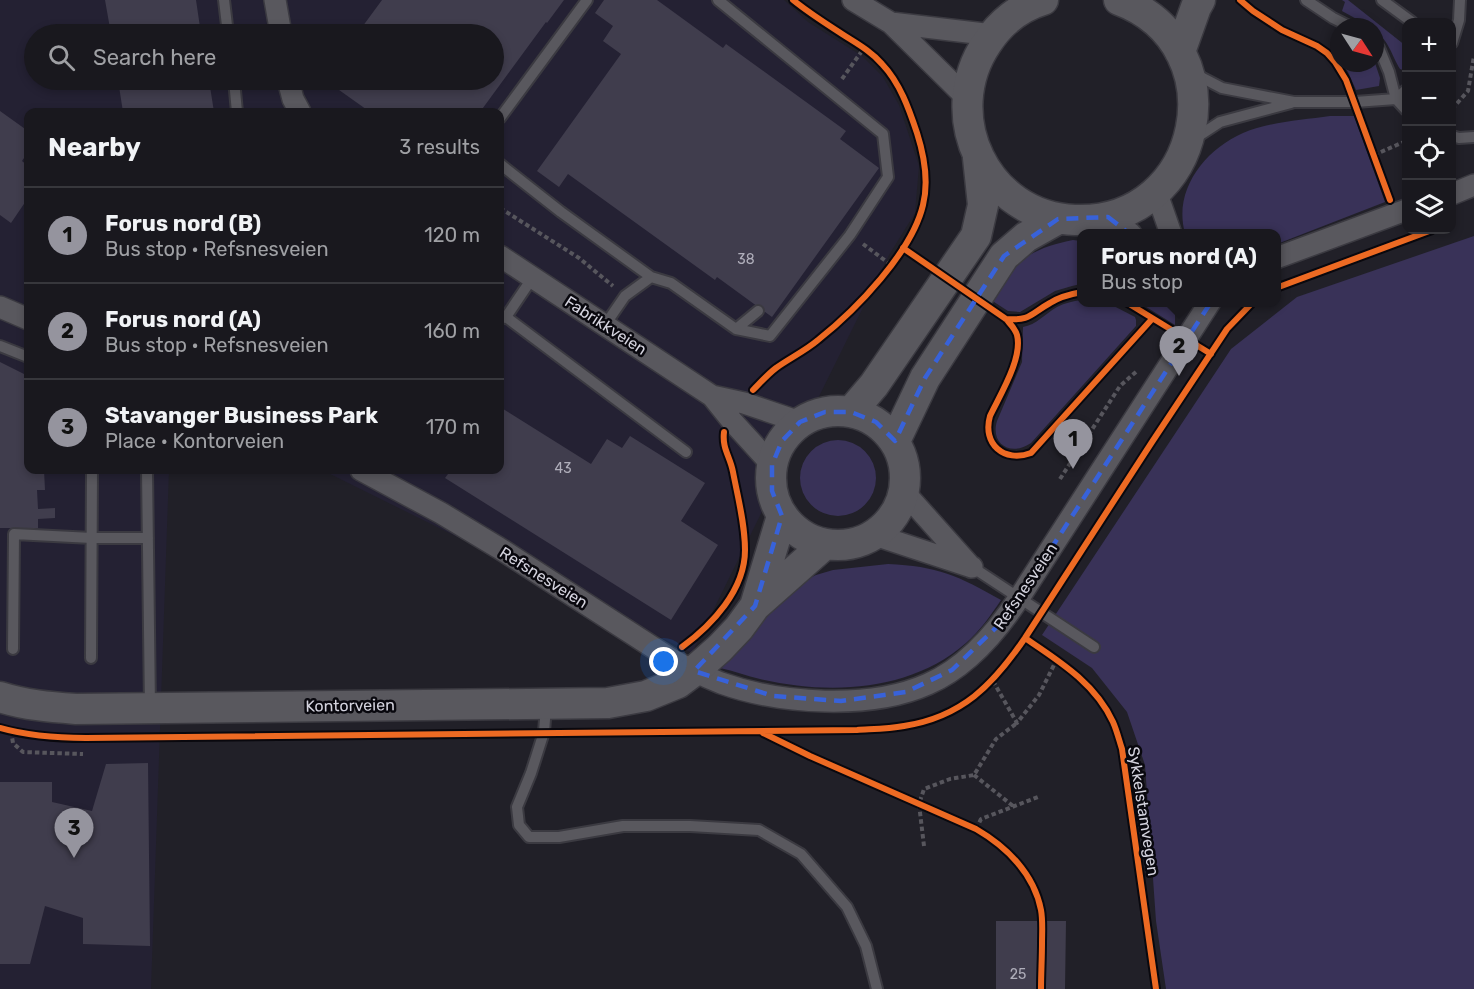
<!DOCTYPE html>
<html lang="en">
<head>
<meta charset="utf-8">
<style>
  :root { --surface:#19181e; --page:#222127; --text:#f1f3f6; --muted:#9fa0a4; --line:#37373c; --accent:#95949e }
  body { margin:0; font-family:Rubik,sans-serif; background:var(--page); color:var(--text) }
  .controls { position:absolute; right:18px; top:18px; display:grid; overflow:hidden; border-radius:12px; box-shadow:0 3px 9px #0003 }
  .controls button { width:54px; height:54px; display:grid; place-items:center; padding:0; border:0; border-bottom:2px solid var(--line); background:var(--surface); color:var(--text); font:30px sans-serif }
  .compass { position:absolute; left:1330px; top:18px; width:54px; height:54px; border-radius:50%; background:var(--surface); box-shadow:0 3px 9px #0003; rotate:126deg }
  .you { position:absolute; left:664px; top:662px; width:21px; height:21px; margin:-15px; border:4px solid #fff; border-radius:50%; background:#1a73e8; box-shadow:0 0 0 9px #1a73e833 }
  .badge { display:grid; place-items:center; width:39px; height:39px; border-radius:50%; background:var(--accent); color:#111; font-size:20px; font-weight:700 }
  .pin { position:absolute; translate:-50% -50px; filter:drop-shadow(0 2px 3px #0008) }
  .pin::after { content:''; position:absolute; top:32px; width:21px; height:18px; background:inherit; clip-path:polygon(0 0,100% 0,50% 100%) }
  .popup { position:absolute; left:1077px; top:229px; width:204px; height:78px; box-sizing:border-box; display:grid; place-content:center; border-radius:12px; background:var(--surface); filter:drop-shadow(0 2px 4px #0005); font-size:20px; white-space:nowrap; color:var(--muted) }
  .popup b { font-size:22px; color:var(--text) }
  .popup::after { content:''; position:absolute; left:50%; top:100%; margin-left:-12px; border:12px solid transparent; border-top-color:var(--surface) }
  .list { margin:0; padding:0; list-style:none }
  h2 { display:flex; justify-content:space-between; align-items:center; height:78px; margin:0; padding:0 24px; font-size:26px }
  h2 small { font-size:20px; font-weight:400; color:var(--muted) }
  .list li { display:grid; grid-template-columns:39px 1fr auto; gap:18px; align-items:center; box-sizing:border-box; height:96px; padding:0 24px; border-top:2px solid var(--line) }
  .list b { display:block; font-size:22px; white-space:nowrap }
  .list p { margin:0; font-size:20px; white-space:nowrap; color:var(--muted) }
  .list em { font-size:20px; font-style:normal; color:var(--muted) }
  .icon { flex:none; width:33px; height:33px; fill:none; stroke:currentColor; stroke-width:2; stroke-linecap:round; stroke-linejoin:round }
  .map { position:relative; flex:none; width:1474px; height:989px; overflow:hidden }
  .search { position:absolute; background:var(--surface); box-shadow:0 3px 9px #0003; left:24px; top:24px; width:480px; height:66px; display:flex; align-items:center; gap:15px; box-sizing:border-box; padding:0 21px; border-radius:33px; color:var(--muted); font-size:22px }
  .panel { position:absolute; background:var(--surface); box-shadow:0 3px 9px #0003; left:24px; top:108px; width:480px; height:366px; border-radius:12px }
  .map>svg:first-child { display:block }
</style>
</head>
<body>
<div class="map">
<svg width="1474" height="989" viewBox="0 0 1474 989">
  <rect width="100%" height="100%" fill="#212028"/>
  <path fill="#242133" fill-rule="evenodd" d="M0 0H784L808 22 862 56 883 77 899 105 919 166 915 213 889 255 692 653 322 470H500V112H28V470H169L151 989H0ZM34 34H494V80H34Z"/>
  <path fill="#393258" d="M1342 0H1348L1406 46V71L1400 69C1391 54 1390 43 1375 30V27H1371L1342 11 1345 2Z
    M1342 63H1375L1380 78 1379 86 1356 90 1348 72Z
    M1330 116H1354L1385 202 1277 244 1276 234 1185 233C1173 191 1204 150 1243 133 1268 122 1302 120 1330 116Z
    M1474 236V989H1166L1156 921 1145 765 1127 712 1092 668 1042 635 1231 349 1297 297Z
    M1073 240 1081 241V284L1072 286 1055 291 1020 312 1008 311 991 300C997 291 1003 280 1010 272 1026 252 1049 245 1073 240Z
    M1081 300 1082 302 1108 303 1135 317 1136 320V326L1031 443C1011 457 990 444 997 421L1022 362 1023 327C1036 325 1046 313 1057 307 1065 303 1073 301 1081 300Z
    M1140 303H1173L1175 313V325Z
    M800 478a38 38 0 1 1 76 0a38 38 0 1 1-76 0Z
    M888 564C937 566 959 576 1001 600 991 615 980 631 966 643 910 692 829 695 760 679 747 676 734 671 720 668L766 613 802 582 816 575 833 570Z"/>
  <path fill="#403d4d" d="M105 0H196L201 34H111Z
    M382 0H564L547 23 546 22 480 112H370L325 80H494V34H357Z
    M604 0H657L723 48 726 44 846 131 840 139 879 168 772 317 717 277 715 280 568 174 559 187 537 171 621 54 603 41 613 26 595 13Z
    M118 80H209L214 112H123Z
    M0 111 28 131V152L22 161 28 166V198L11 223 0 215Z
    M0 362 28 376V470H44L45 490H37L38 509 55 508V518L38 519V528H0Z
    M500 407 591 464 607 439 622 448 630 436 705 483 681 521 718 545 671 620 445 478 451 470H500Z
    M148 763 150 946 83 944V918L45 906 30 964H0V782H52V802L92 811 106 764Z
    M996 921H1066L1065 989H996Z"/>
  <g fill="none" stroke-linecap="round" stroke-linejoin="round">
    <defs>
      <path id="lane" d="M224 0 228 34
        M718 0 883 134 888 177 850 235 770 336 736 329
        M1306 0 1333 18 1351 27
        M1382 0 1412 22
        M1452 43 1459 20 1460 0
        M1375 44 1379 48 1389 72 1396 99 1406 110
        M1193 73 1222 88 1294 102H1355L1396 99 1406 90
        M234 80 237 112
        M500 118 587 0
        M1452 136 1459 138 1474 137
        M1194 139 1220 122 1291 103
        M500 164 561 212 651 277
        M506 317 533 277
        M500 319 506 317 686 452
        M605 325 625 296 651 277 671 283 736 329 758 311
        M0 346 28 357
        M147 470 150 708
        M972 567 1094 647
        M13 649 14 534 92 538H148
        M91 658 92 470
        M546 706 544 732 531 773 517 807 519 825 529 837H559L623 826H690L759 830 801 854 847 907 866 946 877 989"/>
      <path id="street" d="M275 0 281 34
        M853 0 891 23 967 98
        M891 23 993 35
        M288 80 293 99 300 112
        M1156 191 1171 234
        M1452 194 1474 185
        M1108 217 1131 234
        M500 256 712 396 732 421 772 465
        M1276 258 1406 210
        M0 307 28 319
        M712 396 744 403 800 422
        M361 470 441 513 499 548 668 657C685 667 703 676 721 683 780 704 870 710 928 684 967 667 996 633 1019 598L1210 302
        M904 492 971 567
        M875 535 972 567"/>
      <path id="secondary" d="M1043 0C1020 7 1000 23 987 43 938 115 986 217 1075 220 1204 225 1240 45 1119 0
        M1180 52 1196 7 1200 0
        M771 478a67 67 0 1 1 134 0a67 67 0 1 1-134 0Z
        M851 412 874 385 976 236 983 205 978 158
        M895 441 925 378 1004 256 1026 237 1058 219
        M755 606 782 516
        M0 697C25 705 50 707 76 709L608 703 646 696 678 683 694 671 720 648 739 628 755 606 824 545"/>
    </defs>
    <use href="#lane" stroke="#3b3a41" stroke-width="14"/>
    <use href="#street" stroke="#3b3a41" stroke-width="24"/>
    <use href="#secondary" stroke="#3b3a41" stroke-width="33"/>
    <path stroke="#57565d" stroke-width="4" stroke-dasharray="4.5 3" stroke-linecap="butt" d="M842 79 864 48
      M1452 109 1468 91 1474 56
      M1374 155 1406 141
      M500 208 579 258 613 286
      M863 244 891 265
      M1060 479 1120 386 1137 371
      M993 681 1017 723 1039 695 1057 659
      M11 731 13 743 23 752 83 754
      M974 775 1013 806
      M976 829 981 819 1038 797
      M924 846 919 804 924 789 950 779 974 775 996 739 1017 723"/>
    <use href="#lane" stroke="#59585e" stroke-width="10"/>
    <use href="#street" stroke="#59585e" stroke-width="21"/>
    <use href="#secondary" stroke="#59585e" stroke-width="30"/>
    <defs>
      <path id="cycleway" d="M1240 0 1253 11 1282 30 1317 46 1327 53 1335 62 1346 80 1390 200
        M903 248 1006 319C1010 324 1015 328 1017 335 1023 358 1000 395 990 416 982 444 1004 463 1031 453L1152 319
        M1276 288 1432 230
        M1126 302 1211 354
        M1006 319C1031 321 1030 314 1050 303 1059 297 1071 294 1082 292
        M753 390C760 383 768 374 776 368 790 358 805 351 818 340 856 310 912 252 923 205 929 181 924 155 917 133 909 109 900 83 882 64 871 51 856 43 842 34 825 23 809 13 793 0
        M1025 638C1059 661 1095 683 1113 722 1117 731 1119 740 1122 749L1156 989
        M682 647C712 625 745 590 745 550 745 524 738 498 733 472 730 456 722 449 724 432
        M0 728C28 736 57 738 86 738L857 730C872 729 888 729 904 726 962 717 993 685 1025 638L1152 442 1227 329 1253 302
        M763 733 810 756 976 829C1007 847 1034 874 1041 910 1043 921 1042 932 1042 943 1042 958 1041 974 1041 989"/>
    </defs>
    <use href="#cycleway" stroke="#09080e" stroke-width="10"/>
    <use href="#cycleway" stroke="#ed6a23" stroke-width="6"/>
  </g>
  <path fill="none" stroke="#3862d9" stroke-width="4.5" stroke-dasharray="12 8" stroke-linejoin="round" d="M1108 217 1213 299 1006 618 952 670 906 692 841 701 773 696 694 671 755 606 782 516 772 491V465L782 441 800 422 825 412H851L876 422 895 441 925 378 1004 256 1058 219Z"/>
  <g text-anchor="middle" stroke-width="5" stroke-linejoin="round" paint-order="stroke">
    <g font-size="14" fill="#afaeba">
      <text x="746" y="264">38</text>
      <text x="563" y="473">43</text>
      <text x="1018" y="979">25</text>
    </g>
    <g font-size="16" fill="#d4d3de" stroke="#09080e">
      <text transform="translate(606 325) rotate(33)" y="6">Fabrikkveien</text>
      <text transform="translate(544 577) rotate(32)" y="6">Refsnesveien</text>
      <text transform="translate(1025 586) rotate(-56)" y="6">Refsnesveien</text>
      <text transform="translate(350 705) rotate(-1)" y="6">Kontorveien</text>
      <text transform="translate(1144 811) rotate(81)" y="6">Sykkelstamvegen</text>
    </g>
  </g>
</svg>
<div class="controls">
<button>+</button>
<button>−</button>
<button><svg class="icon" aria-label="locate" viewBox="0 0 24 24"><circle cx="12" cy="12" r="6"/><path d="M12 2v4M12 18v4M2 12h4M18 12h4"/></svg></button>
<button><svg class="icon" aria-label="layers" viewBox="0 0 24 24"><path d="M12 4l9 5-9 5-9-5zM3 14l9 5 9-5"/></svg></button>
</div>
<svg class="compass" viewBox="-18 -18 36 36"><path d="M0-13l5 13h-10z" fill="#e53935"/><path d="M0 13l5-13h-10z" fill="#9fa0a4"/></svg>
<div class="you"></div>
<div class="pin badge" style="left:1073px;top:469px">1</div>
<div class="pin badge" style="left:1179px;top:376px">2</div>
<div class="popup"><b>Forus nord (A)</b>Bus stop</div>
<div class="pin badge" style="left:74px;top:858px">3</div>
<div class="search"><svg class="icon" aria-label="search" viewBox="0 0 24 24"><circle cx="10" cy="10" r="6"/><path d="M15 15l6 6"/></svg>Search here</div>
<section class="panel">
<h2>Nearby<small>3 results</small></h2>
<ul class="list">
<li><span class="badge">1</span><div><b>Forus nord (B)</b><p>Bus stop · Refsnesveien</p></div><em>120 m</em></li>
<li><span class="badge">2</span><div><b>Forus nord (A)</b><p>Bus stop · Refsnesveien</p></div><em>160 m</em></li>
<li><span class="badge">3</span><div><b>Stavanger Business Park</b><p>Place · Kontorveien</p></div><em>170 m</em></li>
</ul>
</section>
</div>
</body>
</html>
